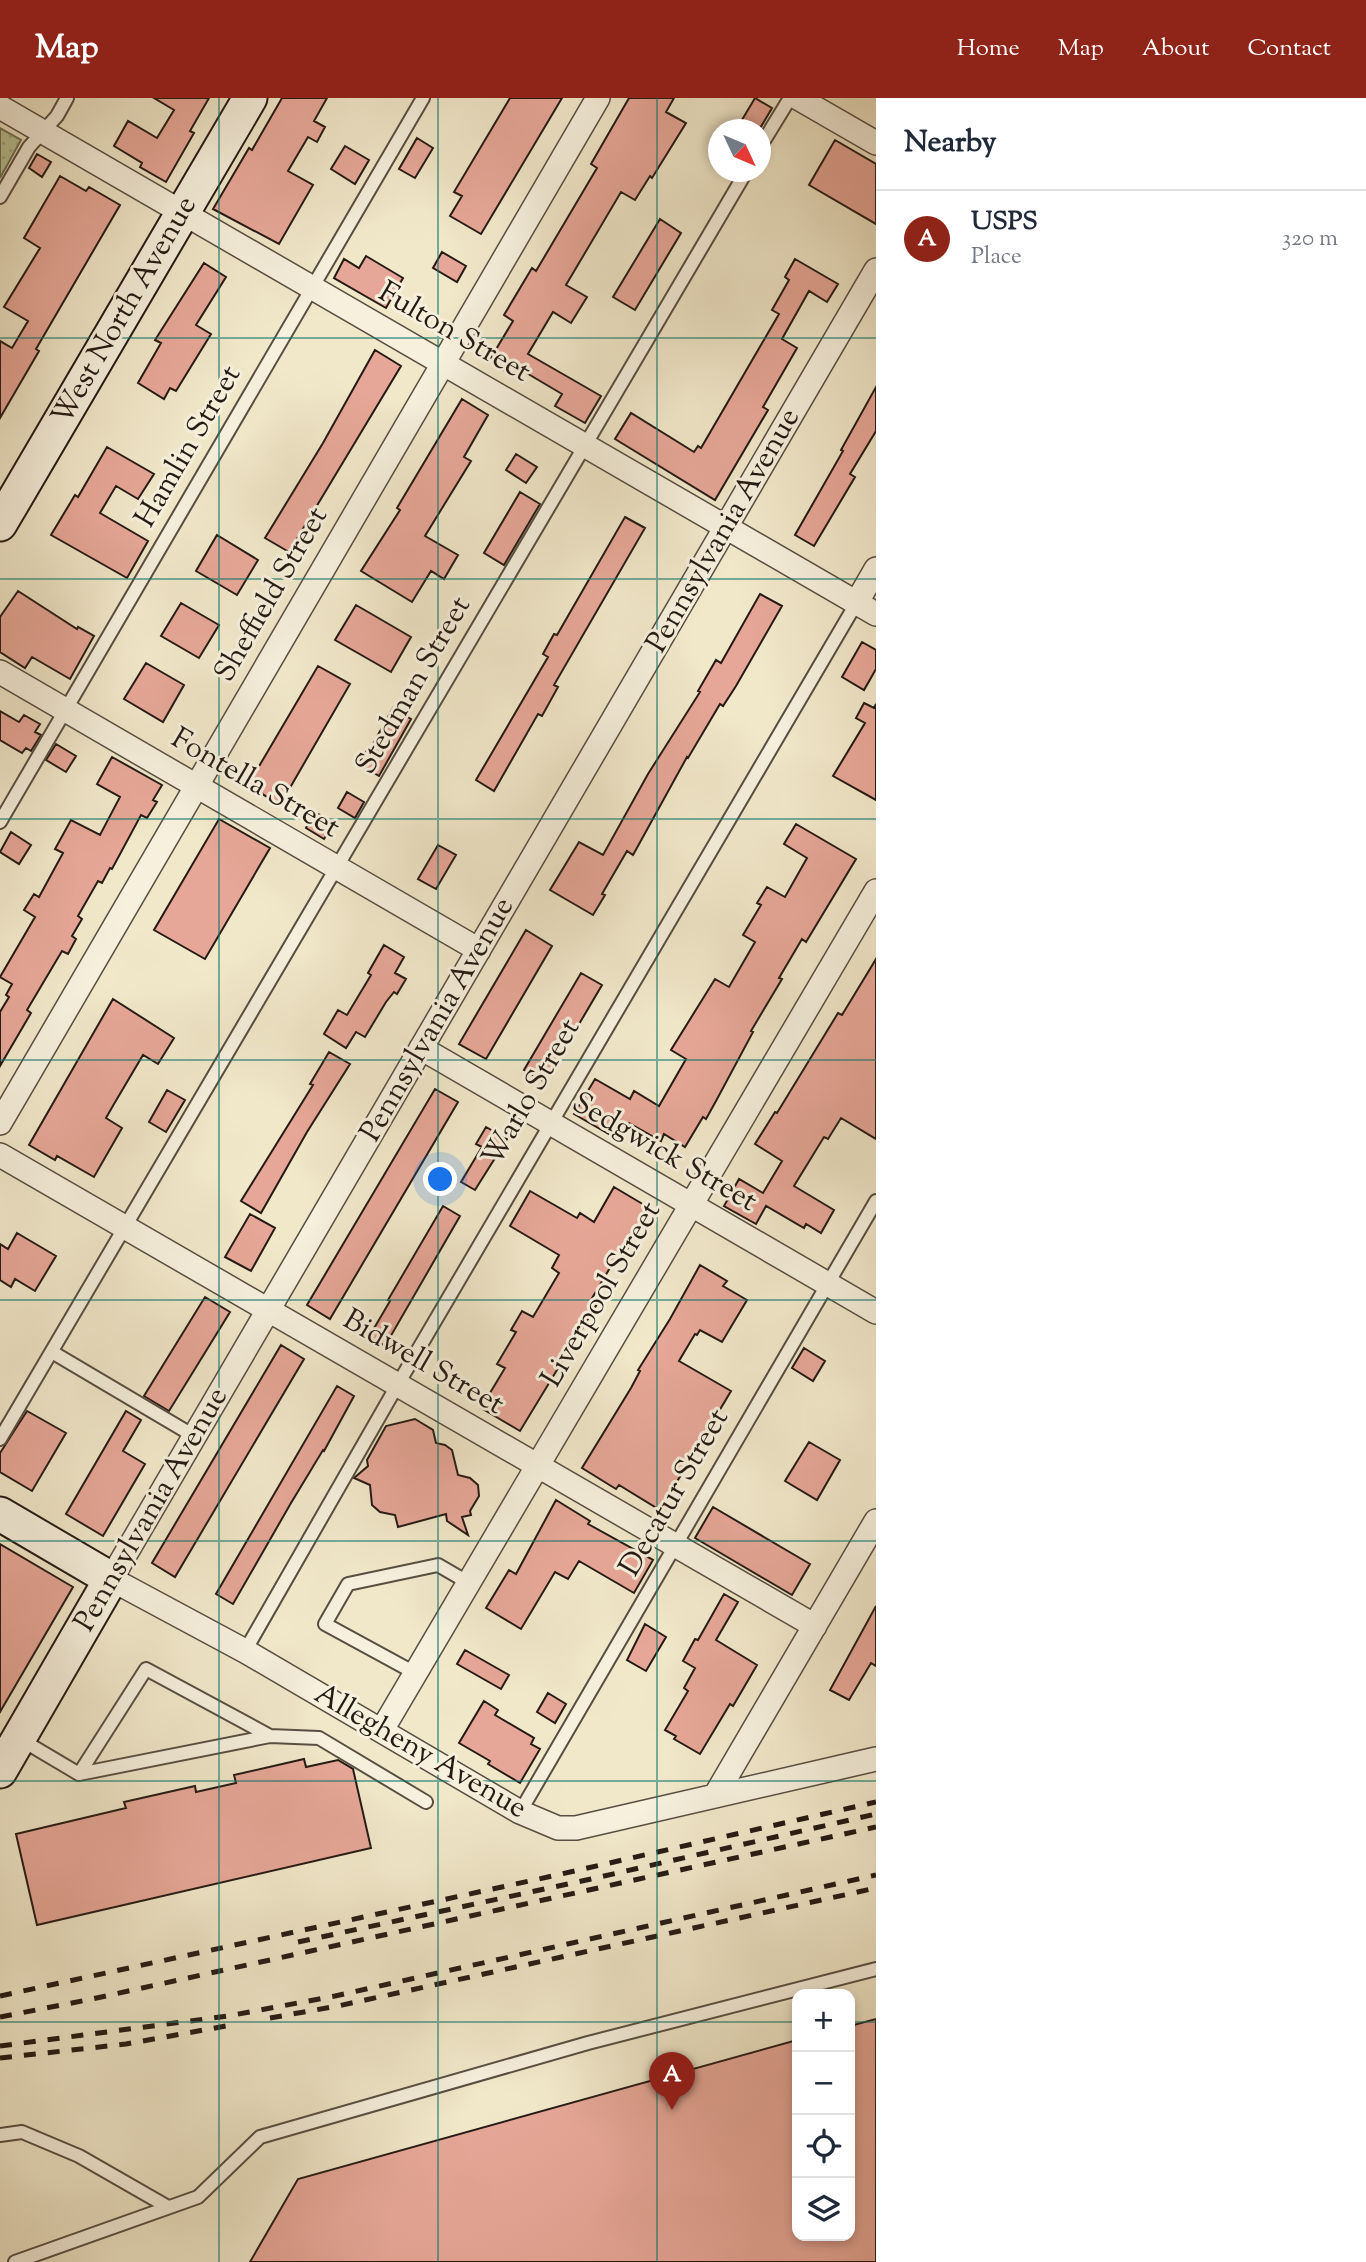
<!DOCTYPE html>
<html lang="en">
<head>
<meta charset="utf-8">
<style>
	:root { --surface:#fff; --page:#f6f6f7; --text:#1f2937; --muted:#747a83; --line:#e0e1e3; --accent:#8f2418 }
	body { margin:0; font-family:"Sorts Mill Goudy",serif; background:var(--page); color:var(--text) }
	.controls { position:absolute; right:21px; bottom:21px; display:grid; overflow:hidden; border-radius:14px; box-shadow:0 4px 10px #0003 }
	.controls button { width:63px; height:63px; display:grid; place-items:center; padding:0; border:0; border-bottom:2px solid var(--line); background:var(--surface); color:var(--text); font:35px sans-serif }
	.compass { position:absolute; left:708px; top:21px; width:63px; height:63px; border-radius:50%; background:var(--surface); box-shadow:0 4px 10px #0003; rotate:134deg }
	.you { position:absolute; left:441px; top:1082px; width:24px; height:24px; margin:-18px; border:5px solid #fff; border-radius:50%; background:#1a73e8; box-shadow:0 0 0 10px #1a73e833 }
	.badge { display:grid; place-items:center; width:46px; height:46px; border-radius:50%; background:var(--accent); color:#fff; font-size:23px; font-weight:700 }
	.pin { position:absolute; translate:-50% -58px; filter:drop-shadow(0 2px 4px #0008) }
	.pin::after { content:''; position:absolute; top:37px; width:24px; height:21px; background:inherit; clip-path:polygon(0 0,100% 0,50% 100%) }
	.list { margin:0; padding:0; list-style:none }
	h2 { display:flex; justify-content:space-between; align-items:center; height:91px; margin:0; padding:0 28px; font-size:30px }
	h2 small { font-size:23px; font-weight:400; color:var(--muted) }
	.list li { display:grid; grid-template-columns:46px 1fr auto; gap:21px; align-items:center; box-sizing:border-box; height:98px; padding:0 28px; border-top:2px solid var(--line) }
	.list b { display:block; font-size:26px; white-space:nowrap }
	.list p { margin:0; font-size:23px; white-space:nowrap; color:var(--muted) }
	.list em { font-size:23px; font-style:normal; color:var(--muted) }
	.icon { flex:none; width:38px; height:38px; fill:none; stroke:currentColor; stroke-width:2; stroke-linecap:round; stroke-linejoin:round }
	.map { position:relative; flex:none; width:876px; height:2164px; overflow:hidden }
	header { display:flex; align-items:center; gap:42px; box-sizing:border-box; height:98px; padding:0 35px; background:var(--accent); color:#fff }
	header strong { font-size:33px }
	nav { display:flex; gap:38px; margin-inline-start:auto; font-size:24px }
	main { display:flex }
	aside { flex:1; background:var(--surface) }
	.map>svg:first-child { display:block }
	.grass { fill:url(#grass-dots); stroke:#6f7056; stroke-width:2 }
	.building { fill:#e7a798; stroke:#251a14; stroke-width:2 }
	.lines { fill:none; stroke-linecap:round; stroke-linejoin:round }
	.lane-casing { stroke:#584e42; stroke-width:16 }
	.street-casing { stroke:#584e42; stroke-width:26 }
	.secondary-casing { stroke:#251a14; stroke-width:37 }
	.lane { stroke:#f6f0dd; stroke-width:12 }
	.street { stroke:#f6f0dd; stroke-width:23 }
	.secondary { stroke:#f6f0dd; stroke-width:33 }
	.rail { stroke:#251a14; stroke-width:5; stroke-dasharray:12 12; stroke-linecap:butt }
	.grid { fill:none; stroke:#0f766e; stroke-width:2; stroke-opacity:0.55 }
	.labels { text-anchor:middle; dominant-baseline:central; stroke-width:6; stroke-linejoin:round; paint-order:stroke }
	.street-label { font-size:30px; fill:#251a14; stroke:#f6f0dd }
</style>
</head>
<body>
<header>
<strong>Map</strong>
<nav><a>Home</a><a>Map</a><a>About</a><a>Contact</a></nav>
</header>
<main>
<div class="map">
<svg width="876" height="2164" viewBox="0 0 876 2164">
	<defs>
		<pattern id="grass-dots" width="8" height="8" patternUnits="userSpaceOnUse" patternTransform="scale(1.75)"><rect width="8" height="8" fill="#b9c697"/><path d="M2 2h.1M6 6h.1" fill="none" stroke="#9faa81" stroke-width="1.8" stroke-linecap="round"/></pattern>
	</defs>
	<rect width="100%" height="100%" fill="#f1e8ca"/>
	<filter id="stains"><feTurbulence type="fractalNoise" baseFrequency=".00286" numOctaves="4"/><feColorMatrix values="0 0 0 0 .2 0 0 0 0 .09 0 0 0 0 .02 0 0 0 .5 -.17"/></filter>
	<radialGradient id="worn" r=".72"><stop offset=".6" stop-color="#630" stop-opacity="0"/><stop offset="1" stop-color="#630" stop-opacity=".3"/></radialGradient>
	<path class="grass" d="M0 30 21 42 0 80Z"/>
	<path class="building" d="M154 0H209L190 33 194 35 166 84 140 69 142 65 114 48 128 23 157 40 174 12Z
		M282 0H327L314 23 325 29 317 44 308 39 288 73 313 87 279 146 213 111 249 50 252 52Z
		M510 0H562L481 136 450 118 462 98 454 94Z
		M629 0H674L666 14 686 25 652 80 650 78 635 102 621 94 566 187 587 199 571 225 553 214 528 256 601 298 585 325 555 308 562 296 513 267 508 275 489 263 513 223 504 217 532 170 536 173 597 70 591 66Z
		M755 0 772 10 759 32H736Z
		M417 40 433 50 415 80 399 71Z
		M835 42 876 66V126L809 87Z
		M345 48 369 62 355 86 331 71Z
		M37 56 51 64 42 79 29 70Z
		M60 78 86 93 89 89 120 107 36 251 39 253 0 320V243L12 250 28 223 4 209 40 150 24 140Z
		M660 121 681 135 635 212 613 199Z
		M442 154 466 168 457 184 433 170Z
		M366 158 403 180 386 210 334 180 344 161 359 170Z
		M795 161 838 186 827 204 809 193 782 241 797 250 763 309 768 312 715 402 615 341 631 315 694 354 698 348 701 350 779 216 772 212 789 182 785 179Z
		M204 165 226 179 196 227 211 236 176 293 170 290 164 301 138 285 161 245 155 242Z
		M375 252 401 268 289 454 265 440 323 345Z
		M876 289V333L850 376 855 379 814 448 795 437 843 353 841 352Z
		M462 301 488 317 464 359 471 363 425 438 458 457 444 481 431 473 412 504 361 473 400 412 397 410Z
		M107 349 154 376 138 401 116 388 100 415 148 443 127 480 51 437 75 397 78 399Z
		M516 356 537 369 526 385 506 372Z
		M520 394 540 406 504 467 484 455Z
		M625 419 645 430 554 587 558 589 542 618 538 616 494 693 476 682 548 559 543 556 554 536 557 537Z
		M217 437 258 462 237 497 196 473Z
		M18 493 77 531 78 529 94 538 70 581 32 559 25 570 0 554V519Z
		M760 496 782 508 736 588 723 608 720 606 688 660 687 659 633 757 627 753 602 796 605 797 593 817 550 792 579 744 603 757 648 676 700 594 698 593 716 562 721 565Z
		M181 505 219 527 199 560 161 538Z
		M356 507 411 539 391 574 335 542Z
		M862 544 876 552V571L864 592 842 579Z
		M146 565 184 587 163 624 124 601Z
		M318 568 350 586 280 707 248 687Z
		M864 605 874 610 876 606V702L833 678 865 625 856 620Z
		M393 610 411 621 379 678 358 666 367 652 369 653Z
		M0 613 19 624 24 617 40 626 35 634 41 637 31 653 26 650 22 655 0 642Z
		M56 646 76 658 66 674 46 662Z
		M112 659 162 687 153 702 157 704 147 720 141 717 112 771 110 770 102 785 98 783 78 818 82 821 72 838 76 841 68 856 62 853 27 912 31 915 0 968V914L9 899 6 897 12 886 0 879 35 819 24 812 34 796 39 799 63 755 55 751 71 722 100 737 120 699 97 686Z
		M347 694 364 704 355 720 338 710Z
		M315 714 334 725 324 741 306 730Z
		M219 721 270 750 205 861 154 832Z
		M796 726 856 761 806 844 802 841 779 880 782 881 751 933 753 934 716 1003 706 1021 703 1019 685 1049 664 1036 661 1043 629 1025 619 1042 574 1016 595 981 630 1001 634 993 659 1008 686 961 671 952 715 881 729 889 755 844 743 837 761 807 757 805 767 789 785 799 807 760 784 746Z
		M11 734 31 747 19 766 0 754Z
		M438 747 456 757 436 791 418 781Z
		M526 832 552 848 486 961 459 946Z
		M384 847 404 859 395 875 406 881 397 896 394 894 386 904 365 939 356 934 346 950 324 936 338 912 347 917 371 877 368 875Z
		M876 861V1041L841 1020 828 1041 824 1039 794 1088 834 1112 821 1135 806 1126 804 1130 766 1108 756 1126 724 1108 739 1081 763 1095 782 1063 755 1046 775 1014 777 1015 838 915 842 917Z
		M581 875 602 887 545 984 524 972Z
		M113 901 174 940 158 966 143 957 114 1006 106 1020 122 1030 94 1079 57 1058 55 1062 29 1047Z
		M329 954 350 966 307 1034 261 1115 241 1103 313 987 310 986Z
		M435 991 458 1004 330 1221 307 1207Z
		M167 992 185 1002 166 1034 149 1024Z
		M486 1029 507 1041 475 1092 461 1084 482 1049 476 1046Z
		M614 1089 651 1111 619 1165 614 1163 591 1202 597 1206 520 1333 481 1310 505 1270 497 1266 516 1234 511 1232 522 1213 533 1219 559 1175 552 1170 559 1157 510 1128 530 1093 577 1120 580 1115 594 1124Z
		M443 1108 460 1118 385 1248 369 1239 390 1203 388 1202Z
		M250 1116 275 1130 251 1173 225 1159Z
		M17 1135 56 1158 35 1193 15 1181 11 1189 0 1182V1146L8 1151Z
		M700 1167 727 1183 723 1188 747 1202 722 1244 700 1232 697 1237 695 1236 679 1263 731 1293 660 1412 619 1387 616 1391 582 1370 631 1290 640 1273 638 1272 670 1221Z
		M205 1199 230 1214 169 1313 144 1298Z
		M281 1247 304 1261 175 1479 152 1465Z
		M804 1250 825 1263 813 1283 792 1270Z
		M337 1288 354 1298 324 1353 323 1352 291 1405 233 1506 216 1496Z
		M27 1313 66 1335 32 1393 0 1374V1355Z
		M126 1313 141 1322 123 1353 145 1366 103 1438 66 1416Z
		M415 1321 433 1332 436 1345 445 1347 452 1352 458 1377 470 1380 478 1387 479 1398 470 1413 471 1417 462 1419 468 1437 447 1423 446 1416 398 1429 395 1417 380 1414 372 1407 370 1387 354 1380 368 1368 367 1362 386 1328Z
		M809 1344 840 1362 817 1402 785 1383Z
		M556 1402 590 1423 588 1426 653 1462 634 1495 579 1463 568 1481 555 1474 521 1531 486 1510 509 1472 516 1476Z
		M713 1409 810 1466 792 1497 695 1440Z
		M0 1446 73 1489 0 1614Z
		M724 1496 738 1504 716 1542 757 1567 733 1608 730 1606 700 1656 674 1641 676 1638 665 1632 688 1593 684 1590 695 1570 683 1563 695 1541 698 1542Z
		M876 1508V1568L871 1565 849 1602 830 1592Z
		M645 1526 666 1539 646 1573 627 1562Z
		M465 1552 509 1577 501 1591 457 1566Z
		M548 1595 566 1606 555 1625 537 1614Z
		M484 1603 498 1612 495 1617 534 1640 531 1646 540 1651 520 1685 488 1666 490 1663 459 1645Z
		M304 1661 306 1669 338 1662 353 1671 371 1750 37 1827 16 1736 126 1710 124 1704 195 1688 196 1694 236 1685 234 1677Z
		M876 1921V2164H250L298 2081 797 1942V2138H850V1928Z"/>
	<g class="lines">
		<defs>
			<path id="lane" d="M760 49 790 0
				M0 99 29 49 57 18 67 0
				M0 724 423 0
				M52 1254 194 1338
				M0 1341 746 74
				M245 1553 398 1286 857 504
				M415 1575 325 1526 348 1486 438 1467 469 1485
				M20 1641 79 1676 270 1638 319 1640 426 1704
				M79 1676 146 1571 270 1638
				M520 1714 876 1103
				M0 2037 22 2034 79 2058 168 2109
				M15 2164 198 2099 260 2039 588 1945 876 1871"/>
			<path id="street" d="M798 0 876 45
				M0 9 876 516
				M876 172 111 1481 245 1553 520 1714 558 1730H576L876 1661
				M857 504 876 471
				M0 574 479 852
				M421 950 876 1214
				M0 1025 598 0
				M0 1057 815 1528
				M382 1632 876 793
				M715 1698 876 1423"/>
			<path id="secondary" d="M0 426 250 0
				M0 1416 111 1481 0 1673"/>
		</defs>
		<use href="#lane" class="lane-casing"/>
		<use href="#street" class="street-casing"/>
		<use href="#secondary" class="secondary-casing"/>
		<use href="#lane" class="lane"/>
		<use href="#street" class="street"/>
		<use href="#secondary" class="secondary"/>
		<path class="rail" d="M298 1844 591 1781 876 1716
			M0 1898 557 1777 876 1704
			M0 1919 92 1901 876 1729
			M270 1920 338 1908 876 1790
			M0 1948 228 1918 335 1898 876 1777
			M0 1960 126 1946 226 1928"/>
	</g>
	<path class="grid" d="M219 0V2164M438 0V2164M657 0V2164M0 240H876M0 481H876M0 721H876M0 962H876M0 1202H876M0 1443H876M0 1683H876M0 1924H797M850 1924H876"/>
	<g class="labels">
		<g class="street-label">
			<text transform="translate(125 213) rotate(-60)">West North Avenue</text>
			<text transform="translate(454 235) rotate(30)">Fulton Street</text>
			<text transform="translate(189 349) rotate(-60)">Hamlin Street</text>
			<text transform="translate(724 433) rotate(-60)">Pennsylvania Avenue</text>
			<text transform="translate(272 497) rotate(-60)">Sheffield Street</text>
			<text transform="translate(414 588) rotate(-60)">Stedman Street</text>
			<text transform="translate(255 686) rotate(30)">Fontella Street</text>
			<text transform="translate(438 922) rotate(-60)">Pennsylvania Avenue</text>
			<text transform="translate(532 995) rotate(-60)">Warlo Street</text>
			<text transform="translate(664 1055) rotate(30)">Sedgwick Street</text>
			<text transform="translate(602 1197) rotate(-60)">Liverpool Street</text>
			<text transform="translate(423 1265) rotate(30)">Bidwell Street</text>
			<text transform="translate(675 1395) rotate(-60)">Decatur Street</text>
			<text transform="translate(152 1412) rotate(-60)">Pennsylvania Avenue</text>
			<text transform="translate(420 1654) rotate(30)">Allegheny Avenue</text>
		</g>
	</g>
	<rect width="100%" height="100%" filter="url(#stains)"/>
	<rect width="100%" height="100%" fill="url(#worn)"/>
</svg>
<div class="controls">
<button>+</button>
<button>−</button>
<button><svg class="icon" aria-label="locate" viewBox="0 0 24 24"><circle cx="12" cy="12" r="6"/><path d="M12 2v4M12 18v4M2 12h4M18 12h4"/></svg></button>
<button><svg class="icon" aria-label="layers" viewBox="0 0 24 24"><path d="M12 4l9 5-9 5-9-5zM3 14l9 5 9-5"/></svg></button>
</div>
<svg class="compass" viewBox="-18 -18 36 36"><path d="M0-13l5 13h-10z" fill="#e53935"/><path d="M0 13l5-13h-10z" fill="#747a83"/></svg>
<div class="you"></div>
<div class="pin badge" style="left:672px;top:2012px">A</div>
</div>
<aside>
<h2>Nearby<small></small></h2>
<ul class="list">
<li><span class="badge">A</span><div><b>USPS</b><p>Place</p></div><em>320 m</em></li>
</ul>
</aside>
</main>
</body>
</html>
